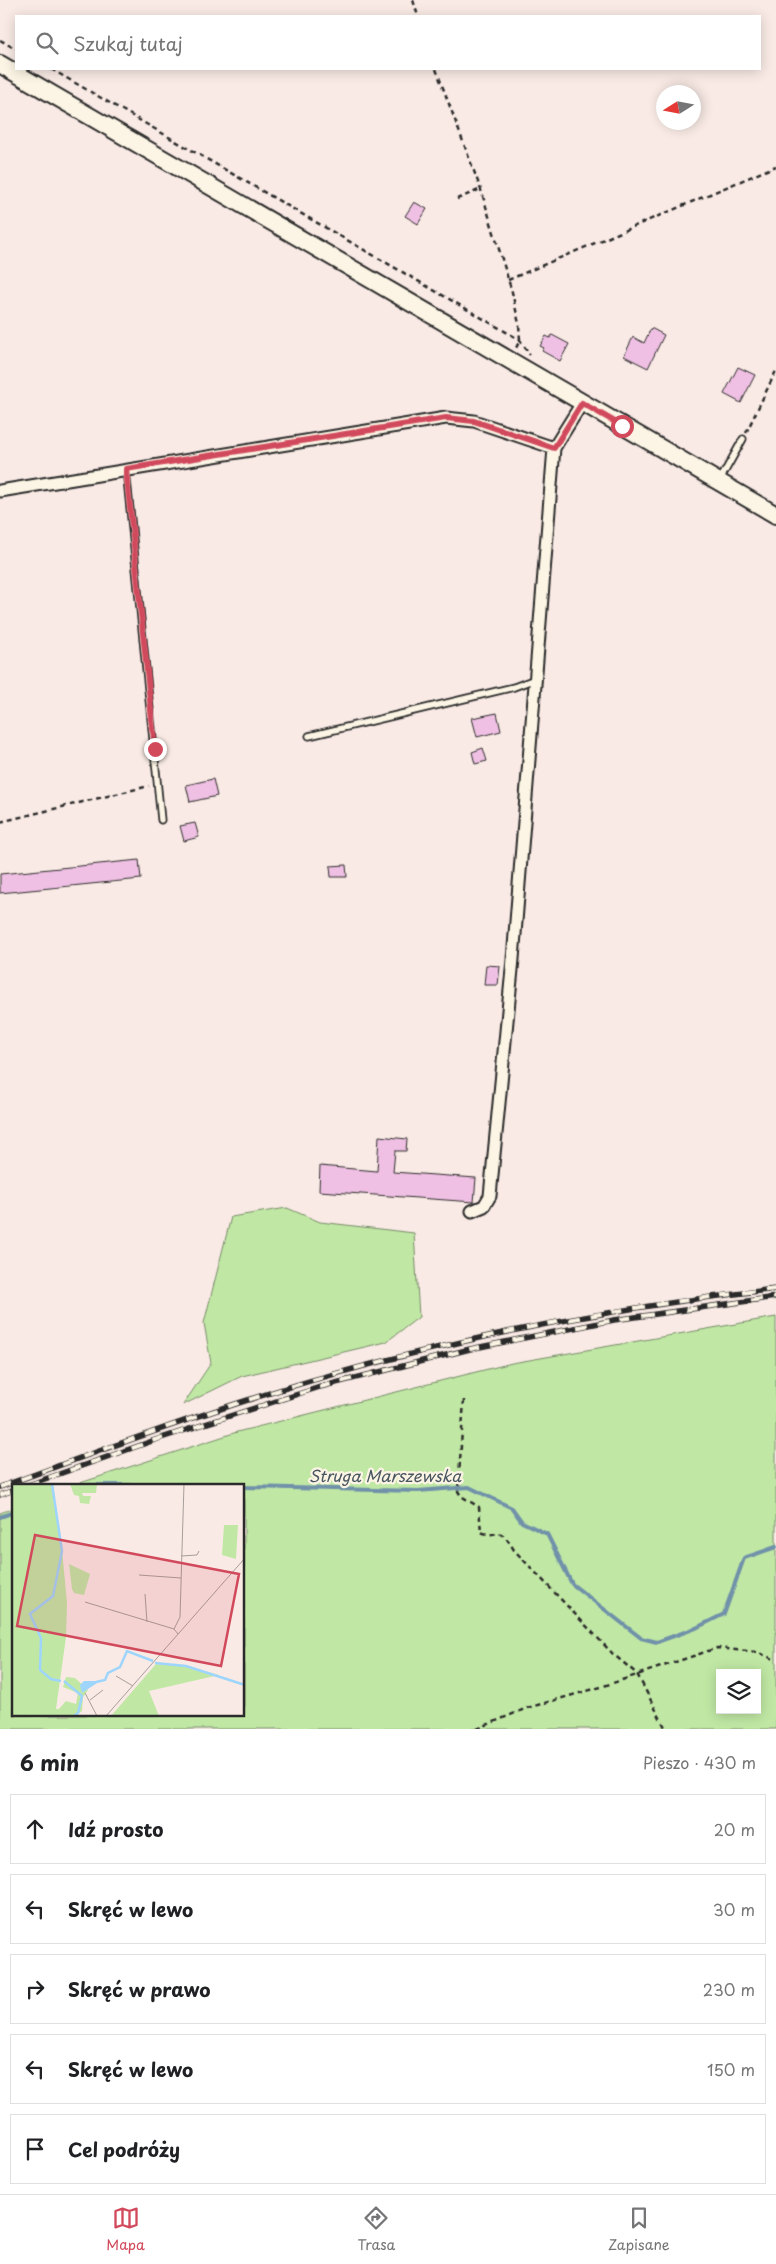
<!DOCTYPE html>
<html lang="pl">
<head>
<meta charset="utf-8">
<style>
	:root { --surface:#fff; --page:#f6f6f6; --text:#202124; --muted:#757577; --line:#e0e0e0; --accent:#d1495b }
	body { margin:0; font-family:"Playpen Sans",sans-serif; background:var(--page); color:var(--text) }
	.controls { position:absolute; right:15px; bottom:15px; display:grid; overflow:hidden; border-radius:0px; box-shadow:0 2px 12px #0003 }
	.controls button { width:45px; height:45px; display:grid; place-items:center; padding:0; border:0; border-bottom:1px solid var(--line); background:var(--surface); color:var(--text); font:25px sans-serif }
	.compass { position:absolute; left:656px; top:85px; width:45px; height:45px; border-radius:50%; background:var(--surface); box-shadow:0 2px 12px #0003; rotate:259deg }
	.stop { position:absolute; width:15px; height:15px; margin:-11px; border:4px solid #d1495b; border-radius:50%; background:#fff }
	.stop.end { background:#d1495b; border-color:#fff; box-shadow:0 1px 5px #0008 }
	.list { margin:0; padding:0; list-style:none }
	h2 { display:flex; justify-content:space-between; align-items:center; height:65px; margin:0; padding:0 20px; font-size:21px }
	h2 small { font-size:16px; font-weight:400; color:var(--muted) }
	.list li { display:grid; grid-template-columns:32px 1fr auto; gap:15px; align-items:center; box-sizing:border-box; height:70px; margin:0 10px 10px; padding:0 10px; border:1px solid var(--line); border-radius:0px }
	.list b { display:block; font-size:19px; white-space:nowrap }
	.list em { font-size:16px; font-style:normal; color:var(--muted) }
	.icon { flex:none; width:28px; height:28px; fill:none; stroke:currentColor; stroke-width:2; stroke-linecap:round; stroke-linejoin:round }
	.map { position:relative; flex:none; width:776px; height:1729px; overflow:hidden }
	.search { position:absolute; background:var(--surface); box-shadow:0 2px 12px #0003; left:15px; right:15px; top:15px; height:55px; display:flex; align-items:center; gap:12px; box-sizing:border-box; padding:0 18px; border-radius:0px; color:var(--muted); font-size:19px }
	.sheet { height:465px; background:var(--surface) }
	nav { display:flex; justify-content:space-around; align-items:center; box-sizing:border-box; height:70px; border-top:1px solid var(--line); background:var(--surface); font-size:14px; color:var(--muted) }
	nav a { display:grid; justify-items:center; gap:2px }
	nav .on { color:var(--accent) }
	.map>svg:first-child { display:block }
	.green { fill:#c0e8a4; stroke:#768a68; fill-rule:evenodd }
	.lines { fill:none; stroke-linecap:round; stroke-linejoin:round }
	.stream { stroke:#7091a9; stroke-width:4 }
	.building { fill:#efc0e3; stroke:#2b2b2b }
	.lane-casing { stroke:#2b2b2b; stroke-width:9 }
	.street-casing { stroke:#2b2b2b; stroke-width:15 }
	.secondary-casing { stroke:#2b2b2b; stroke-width:20 }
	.path { stroke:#2b2b2b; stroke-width:2.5; stroke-dasharray:5 4; stroke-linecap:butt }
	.lane { stroke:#fcf5e5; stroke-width:5.5 }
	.street { stroke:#fcf5e5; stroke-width:11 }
	.secondary { stroke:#fcf5e5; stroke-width:16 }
	.rail-casing { stroke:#2b2b2b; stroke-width:5.5 }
	.rail { stroke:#fcf5e5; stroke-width:4; stroke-dasharray:11; stroke-linecap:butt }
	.route { stroke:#d1495b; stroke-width:6 }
	.labels { text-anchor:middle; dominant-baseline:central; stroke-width:4.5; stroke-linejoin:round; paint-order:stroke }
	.water-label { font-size:16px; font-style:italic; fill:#485660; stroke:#fcf5e5 }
	.inset-river { fill:none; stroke:#9ed5fd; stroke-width:2.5 }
	.inset-road { fill:none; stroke:#a79e9b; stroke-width:1 }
	.view { fill:#d1495b; fill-opacity:0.15; stroke:#d1495b; stroke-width:2.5 }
	.inset-edge { fill:none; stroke:#2b2b2b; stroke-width:2.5 }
</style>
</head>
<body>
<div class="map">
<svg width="776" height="1729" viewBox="0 0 776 1729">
	<rect width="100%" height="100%" fill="#f9eae5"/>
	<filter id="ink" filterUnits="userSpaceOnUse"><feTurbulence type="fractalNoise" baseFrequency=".02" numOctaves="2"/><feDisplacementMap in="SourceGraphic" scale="10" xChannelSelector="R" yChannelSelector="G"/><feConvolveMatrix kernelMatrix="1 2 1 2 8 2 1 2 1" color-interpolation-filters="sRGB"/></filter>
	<g filter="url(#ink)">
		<path class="green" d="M287 1208 320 1222 414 1233 419 1317 386 1342 242 1376 183 1405 211 1363 204 1323 231 1217Z
			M776 1317V1729H0V1513L14 1508V1715H244V1485H74L237 1432 512 1363ZM720 1673H757V1710H720Z"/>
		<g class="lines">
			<path class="stream" d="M89 1485H158
				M244 1487 418 1491 469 1487 512 1508 522 1522 547 1534 572 1584 641 1638 657 1642 696 1628 724 1614 744 1558 776 1547
				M0 1517 14 1512"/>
		</g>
		<path class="building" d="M414 202 427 209 418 224 405 216Z
			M651 328 664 335 648 368 624 356 633 337 644 343Z
			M552 335 569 344 560 361 542 351 544 348 540 346 546 336 550 338Z
			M738 367 755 375 741 403 724 394Z
			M497 713 501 731 477 737 472 718Z
			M483 748 487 761 475 764 472 752Z
			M213 779 217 796 190 802 186 785Z
			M195 823 199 837 184 841 180 826Z
			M139 860 141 879 0 893V874Z
			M346 865 347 877H331L330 866Z
			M486 965 500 966 498 985H484Z
			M379 1136 407 1139 406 1151H395L393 1172 476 1178 474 1202 319 1191 320 1166 377 1171Z"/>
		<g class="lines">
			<defs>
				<path id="lane" d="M126 469 161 820
					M720 480 743 439
					M309 736 514 687 535 679"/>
				<path id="street" d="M0 491 446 418 474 421 554 448
					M472 1211 484 1206 490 1196 513 959 554 448 582 403"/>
				<path id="secondary" d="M0 64 776 515"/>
			</defs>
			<use href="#lane" class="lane-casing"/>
			<use href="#street" class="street-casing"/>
			<use href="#secondary" class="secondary-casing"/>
			<path class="path" d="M413 0 418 16
				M0 40 16 49
				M51 69 520 340 530 355
				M436 69 481 190 512 292 519 324 520 340 516 348
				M457 199 481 189
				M508 280 776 166
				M746 433 776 371
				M0 822 149 786
				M464 1400 458 1491 461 1496 479 1507 481 1532C499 1540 497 1521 514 1550L613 1654 637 1674 666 1729
				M477 1729 527 1708 601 1687 717 1648 756 1652 776 1660"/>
			<use href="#lane" class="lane"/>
			<use href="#street" class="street"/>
			<use href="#secondary" class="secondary"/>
			<defs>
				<path id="rail" d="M28 1485 155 1440 320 1387 470 1349 614 1320 776 1297
					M0 1487C104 1449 207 1411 313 1380 464 1337 620 1306 776 1289
					M0 1495 14 1490"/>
			</defs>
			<use href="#rail" class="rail-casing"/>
			<use href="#rail" class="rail"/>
		</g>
	</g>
	<g class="lines" filter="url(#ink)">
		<path class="route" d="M155 749 126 469 446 418 474 421 554 448 582 403 622 426"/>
	</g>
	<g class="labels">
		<g class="water-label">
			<text x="385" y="1475">Struga Marszewska</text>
		</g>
	</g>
	<g transform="translate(12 1484)">
		<rect width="232" height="232" fill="#f9eae5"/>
		<path d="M0 0H39L50 66 55 119 54 153 44 225H47L54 217 64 220 66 209 51 203 54 193 63 194 76 206 71 213 70 227 63 232H0ZM58 0H85L84 9H70L71 12H79L77 20 68 19 67 12 62 11ZM212 41H226L224 75 210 71ZM57 80 78 90 72 111 62 109 60 105ZM144 180 174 182 207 191 137 207 147 232H99Z" fill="#c0e8a4"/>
		<path d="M72 197H84L85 199 70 209 68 201Z" fill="#9ed5fd"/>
		<path class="inset-river" d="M40 0 50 67 41 112 18 130 29 154 28 186 39 195 49 197M143 179 174 182 233 201M52 197 70 212 66 229 62 232M84 198 93 196 96 189 108 183 115 167 141 177"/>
		<path class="inset-road" d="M169 72 185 71 187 67M127 91 169 94M133 110 135 138M73 118 162 145 166 150M162 145 168 133 172 0M104 192 121 202M73 209 85 232M78 216 91 206M94 232 233 74"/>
		<path class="view" d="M23 51 227 90 209 182 5 142Z"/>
		<rect width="232" height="232" class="inset-edge"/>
	</g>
</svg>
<div class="controls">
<button><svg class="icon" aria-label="layers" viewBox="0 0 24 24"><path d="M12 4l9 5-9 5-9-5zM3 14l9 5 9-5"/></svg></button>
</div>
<svg class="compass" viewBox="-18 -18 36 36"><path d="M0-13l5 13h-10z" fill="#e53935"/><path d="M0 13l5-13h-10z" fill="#757577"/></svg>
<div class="stop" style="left:622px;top:426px"></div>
<div class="stop end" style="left:155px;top:749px"></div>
<div class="search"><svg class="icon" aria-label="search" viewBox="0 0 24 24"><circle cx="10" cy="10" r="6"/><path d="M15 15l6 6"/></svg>Szukaj tutaj</div>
</div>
<section class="sheet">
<h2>6 min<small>Pieszo · 430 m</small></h2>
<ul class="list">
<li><svg class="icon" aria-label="ahead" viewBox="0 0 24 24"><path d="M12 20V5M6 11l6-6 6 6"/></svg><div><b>Idź prosto</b></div><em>20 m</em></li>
<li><svg class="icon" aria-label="left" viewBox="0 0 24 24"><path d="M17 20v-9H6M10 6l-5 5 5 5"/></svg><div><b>Skręć w lewo</b></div><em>30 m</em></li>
<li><svg class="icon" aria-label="right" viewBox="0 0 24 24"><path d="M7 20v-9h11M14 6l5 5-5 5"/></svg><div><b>Skręć w prawo</b></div><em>230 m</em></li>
<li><svg class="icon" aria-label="left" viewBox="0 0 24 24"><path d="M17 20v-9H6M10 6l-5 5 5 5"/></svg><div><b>Skręć w lewo</b></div><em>150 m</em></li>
<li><svg class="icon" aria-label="arrive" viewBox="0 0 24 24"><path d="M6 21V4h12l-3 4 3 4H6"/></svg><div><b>Cel podróży</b></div></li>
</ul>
</section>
<nav>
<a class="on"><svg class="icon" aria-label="map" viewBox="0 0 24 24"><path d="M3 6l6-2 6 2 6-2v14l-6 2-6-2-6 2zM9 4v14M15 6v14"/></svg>Mapa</a>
<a><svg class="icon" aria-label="directions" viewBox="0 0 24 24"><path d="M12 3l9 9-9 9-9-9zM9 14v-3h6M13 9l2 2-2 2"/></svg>Trasa</a>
<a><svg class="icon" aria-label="saved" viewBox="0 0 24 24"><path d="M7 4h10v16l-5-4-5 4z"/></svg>Zapisane</a>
</nav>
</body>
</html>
